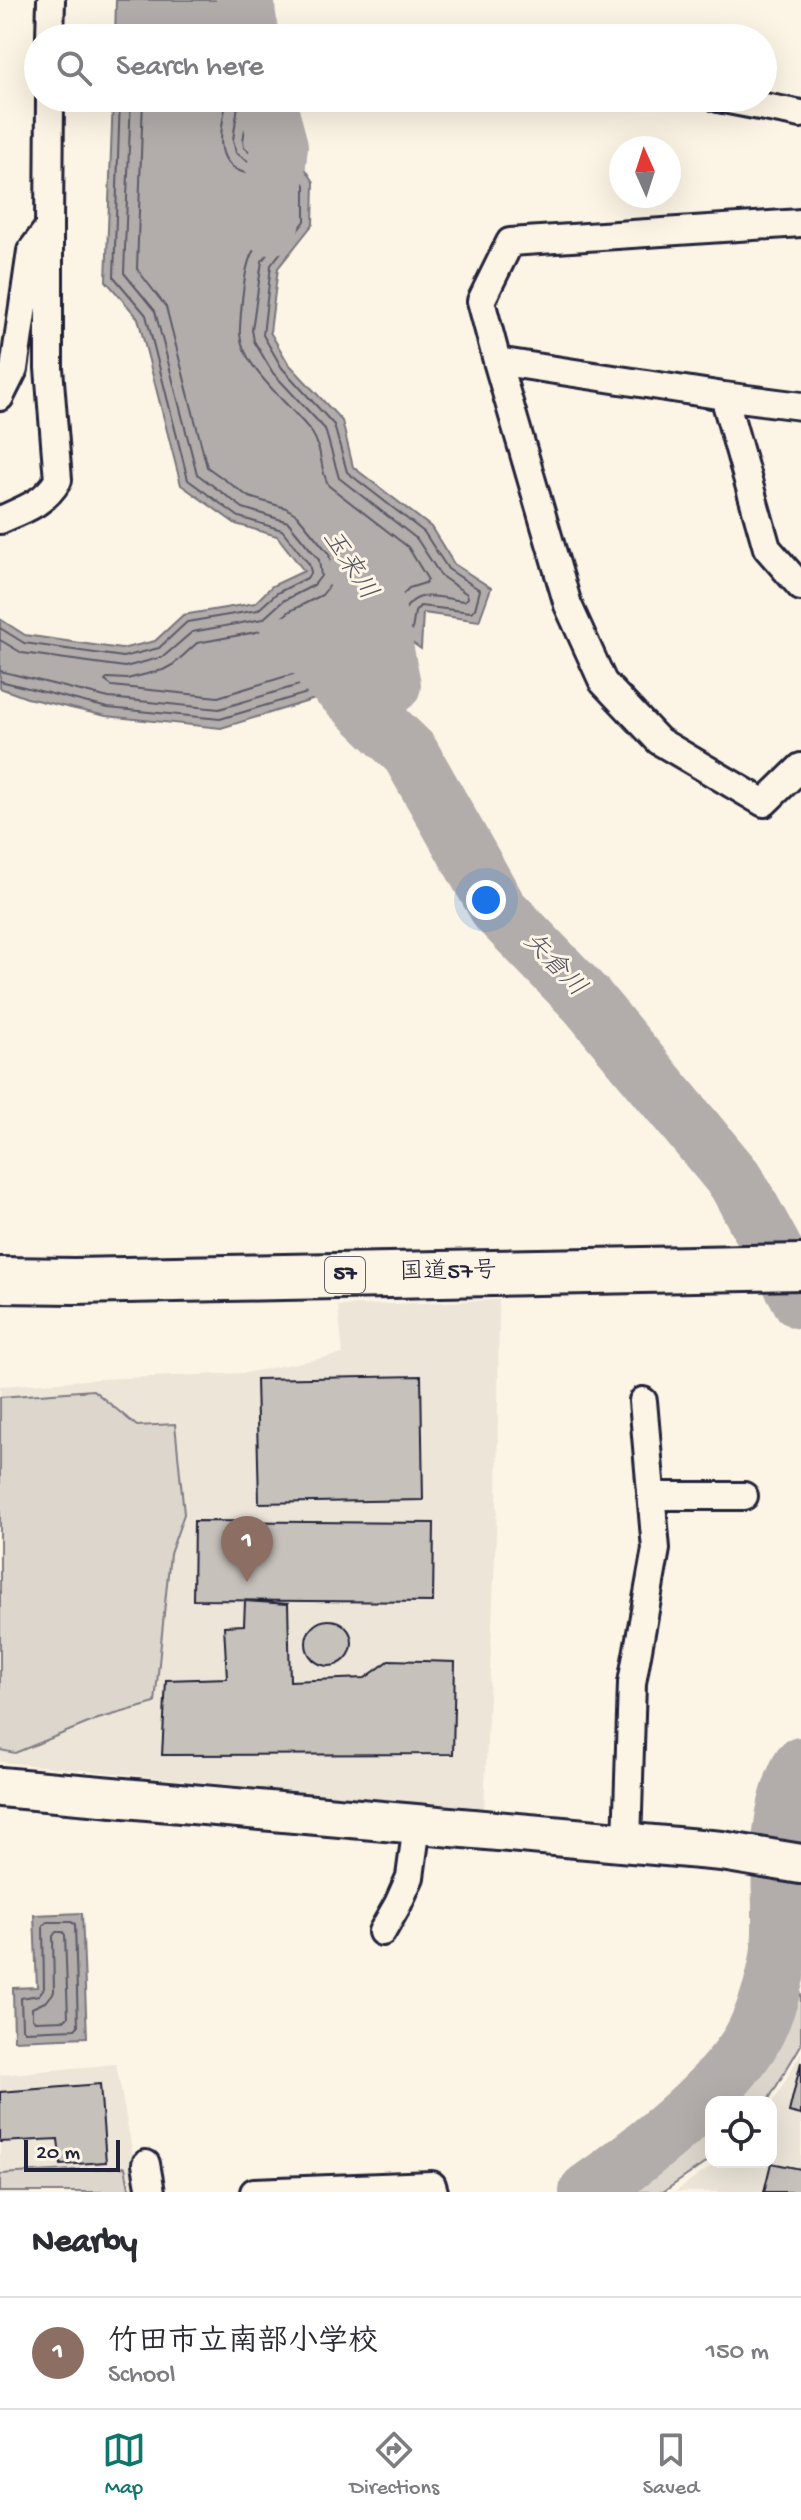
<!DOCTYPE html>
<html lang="en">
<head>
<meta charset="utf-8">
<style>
	:root { --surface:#fff; --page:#f2f2f3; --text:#2b2b33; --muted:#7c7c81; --line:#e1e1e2; --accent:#0f766e }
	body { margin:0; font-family:"Gochi Hand","Klee One",sans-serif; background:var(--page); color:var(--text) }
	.controls { position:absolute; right:24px; bottom:24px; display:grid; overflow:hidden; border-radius:16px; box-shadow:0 8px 32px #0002 }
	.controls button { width:72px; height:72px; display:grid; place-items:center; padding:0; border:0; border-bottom:2px solid var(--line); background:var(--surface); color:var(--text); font:40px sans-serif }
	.compass { position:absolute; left:609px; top:136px; width:72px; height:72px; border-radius:50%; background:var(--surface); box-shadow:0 8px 32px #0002; rotate:357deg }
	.scale { position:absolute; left:24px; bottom:20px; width:96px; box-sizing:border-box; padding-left:8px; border:4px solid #22223b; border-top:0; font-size:22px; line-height:28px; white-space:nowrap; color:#22223b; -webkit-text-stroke:6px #fcf5e5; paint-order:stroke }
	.you { position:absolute; left:486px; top:900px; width:28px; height:28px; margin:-20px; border:6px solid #fff; border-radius:50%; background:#1a73e8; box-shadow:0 0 0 12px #1a73e833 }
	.badge { display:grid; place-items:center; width:52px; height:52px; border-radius:50%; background:var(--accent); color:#fff; font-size:26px; font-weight:700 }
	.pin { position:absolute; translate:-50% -66px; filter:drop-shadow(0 2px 4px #0008) }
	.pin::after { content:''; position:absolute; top:42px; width:28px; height:24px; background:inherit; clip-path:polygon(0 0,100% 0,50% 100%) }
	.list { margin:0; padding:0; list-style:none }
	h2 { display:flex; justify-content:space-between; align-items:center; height:104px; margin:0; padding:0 32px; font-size:34px }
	h2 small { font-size:26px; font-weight:400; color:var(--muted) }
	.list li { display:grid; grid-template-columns:52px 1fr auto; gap:24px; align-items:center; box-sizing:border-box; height:112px; padding:0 32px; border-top:2px solid var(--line) }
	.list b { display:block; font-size:30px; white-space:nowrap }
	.list p { margin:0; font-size:26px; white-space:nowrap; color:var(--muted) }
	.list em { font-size:26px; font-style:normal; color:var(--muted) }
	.icon { flex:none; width:44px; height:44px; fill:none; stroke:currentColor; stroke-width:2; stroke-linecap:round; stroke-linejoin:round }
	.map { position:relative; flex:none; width:801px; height:2192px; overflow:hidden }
	.search { position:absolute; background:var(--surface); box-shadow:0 8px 32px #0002; left:24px; right:24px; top:24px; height:88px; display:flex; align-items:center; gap:20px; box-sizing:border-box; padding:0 28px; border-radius:44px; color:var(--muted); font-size:30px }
	.sheet { height:216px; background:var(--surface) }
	nav { display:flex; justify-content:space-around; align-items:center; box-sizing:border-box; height:112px; border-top:2px solid var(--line); background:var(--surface); font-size:22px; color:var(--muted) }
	nav a { display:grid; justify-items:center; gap:4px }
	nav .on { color:var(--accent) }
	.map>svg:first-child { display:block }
	.built { fill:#ece5d8 }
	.green { fill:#dcd6cc; stroke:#7f7c84; stroke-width:2 }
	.water { fill:#b2adab; stroke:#78757e; stroke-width:2 }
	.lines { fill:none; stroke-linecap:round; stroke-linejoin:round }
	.shore { stroke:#5c5a68; stroke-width:2 }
	.river { stroke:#b2adab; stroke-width:58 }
	.building { fill:#c6c1bb; stroke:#22223b; stroke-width:2 }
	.street-casing { stroke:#22223b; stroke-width:32 }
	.secondary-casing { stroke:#22223b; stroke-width:44 }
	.highway-casing { stroke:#22223b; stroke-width:50 }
	.street { stroke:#fcf5e5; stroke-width:26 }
	.secondary { stroke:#fcf5e5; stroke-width:38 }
	.highway { stroke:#fcf5e5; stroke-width:44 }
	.labels { text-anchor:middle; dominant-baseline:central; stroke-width:6; stroke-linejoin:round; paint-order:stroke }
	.shield { fill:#fcf5e5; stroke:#63616e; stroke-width:2 }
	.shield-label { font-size:22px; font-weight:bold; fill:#22223b }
	.street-label { font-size:24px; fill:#22223b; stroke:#fcf5e5 }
	.water-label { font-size:26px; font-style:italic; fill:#545362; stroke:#fcf5e5 }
</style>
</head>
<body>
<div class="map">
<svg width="801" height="2192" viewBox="0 0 801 2192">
	<rect width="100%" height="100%" fill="#fcf5e5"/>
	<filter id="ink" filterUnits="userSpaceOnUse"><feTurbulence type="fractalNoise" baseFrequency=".0125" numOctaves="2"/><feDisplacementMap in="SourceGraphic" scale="16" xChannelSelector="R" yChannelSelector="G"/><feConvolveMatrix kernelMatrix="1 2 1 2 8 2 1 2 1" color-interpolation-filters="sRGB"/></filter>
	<g filter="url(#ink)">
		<path class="built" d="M499 1300 497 1509 484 1810 0 1762V1386L101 1379 245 1373 343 1354 338 1306Z
			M801 2052V2192H675L718 2162H771V2106Z
			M116 2064 140 2192H0V2075Z"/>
		<path class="green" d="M93 1390 137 1426 175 1424 184 1514 170 1554 155 1703 98 1719 15 1753 0 1750V1397Z
			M785 1989 801 1994V2045L767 2102H713L760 2055 778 2022Z
			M711 2104V2159L663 2192H614L660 2160Z
			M125 2167 130 2192H0V2174Z"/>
		<path class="water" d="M116 0H241L237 25 242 38H115Z
			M113 98H258L251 143 291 147 314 182 313 224 278 268 270 332 288 363 342 421 353 467 431 527 454 564 491 588 479 621 423 613 421 649 397 632 378 656 328 695 221 728 106 716 27 698 0 688V619L25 635 121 649 155 641 183 615 255 603 272 586 304 571 277 536 236 524 181 485 138 318 106 281Z
			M82 1913 87 2037 14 2040 13 1988 37 1987 34 1915Z"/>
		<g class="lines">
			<path class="shore" d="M143 98 137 269 166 307 207 467 249 497 286 508 297 515 329 554 333 573 330 585 322 595 290 611 267 630 197 643 174 664 163 670 127 679 108 678 105 681 112 686 218 697 313 668 356 634 378 609 394 603 409 588 425 583 428 580 408 547 329 486C319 470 323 448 312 433 293 406 237 365 240 328 241 309 244 272 251 255 266 225 302 214 273 176 263 175 252 175 242 172 210 160 223 122 227 98
				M0 628 24 643 123 657 159 648 187 622 258 610 277 593 307 578 311 572 309 564 282 530 239 517 188 480 146 315 114 277 120 98
				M0 640 22 653 125 667 163 657 192 632 263 619 283 601 314 585 321 576 319 560 288 522 243 508 197 474 155 311 124 273 131 98
				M0 671 109 698 219 709 319 679 365 643 385 619 403 614C414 587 440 598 464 601L468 598 467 594 441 576 417 539 339 478 325 429 273 373 254 341 252 330 262 261 295 218V187L280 165 248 161 236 153 233 140 239 98
				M0 681 108 708 220 719 324 688 372 650 392 626 399 625 412 630 415 612 420 606 471 612 475 609 480 590 448 569 424 532 347 472 334 425 282 368 263 335 271 265 305 221V185L287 156 250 152 244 147 243 141 250 98
				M47 1922H71L75 1924 78 2026 75 2029 25 2031 22 2028 21 1998 39 1995 44 1988 43 1926Z
				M56 1932H63L65 1935 68 2017 65 2020 35 2021 32 2018V2008L47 2001 54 1992 53 1936Z"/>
			<path class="river" d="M245 0 250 38
				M266 98 279 146 270 226
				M285 646 295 643 392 685 375 602 356 574
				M323 669 410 753 499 910 587 1001 736 1181 801 1300
				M588 2192C640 2155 714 2098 749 2044 766 2016 781 1966 781 1933 782 1873 773 1822 801 1766"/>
		</g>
		<path class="building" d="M421 1376 423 1500 259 1503 256 1379Z
			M194 1521 434 1523 433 1602 193 1600Z
			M245 1601 288 1604 290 1681 365 1678 390 1660 455 1662 453 1754 162 1755 166 1680 227 1678 224 1626 244 1625Z
			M306 1643a23 23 0 1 1 46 0a23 23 0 1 1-46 0Z
			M801 2062V2115L789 2112Z
			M100 2084 106 2162 61 2165 58 2139 0 2142V2092Z
			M771 2163 801 2169V2192H764Z"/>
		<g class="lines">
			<defs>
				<path id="street" d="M50 38 51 0
					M718 98 801 114
					M497 361 481 301 510 242 801 223
					M724 396 801 406
					M0 397 14 369 31 251 49 227 50 98
					M0 520C23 510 45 503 58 480L49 368V227
					M801 587 767 548 724 396 497 361 568 605 603 682 659 741 764 803 801 767
					M651 1496H744
					M627 1843 632 1683 656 1549 643 1401
					M382 1932 398 1904 410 1877 417 1825
					M146 2164 151 2192
					M254 2192 432 2185 434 2192"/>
				<path id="secondary" d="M0 1787 722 1851 801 1864"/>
				<path id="highway" d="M0 1280 74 1281 801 1267"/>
			</defs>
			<use href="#street" class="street-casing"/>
			<use href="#secondary" class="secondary-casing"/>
			<use href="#highway" class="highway-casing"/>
			<use href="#street" class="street"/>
			<use href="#secondary" class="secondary"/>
			<use href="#highway" class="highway"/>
		</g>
	</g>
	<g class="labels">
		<rect class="shield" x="325" y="1257" width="40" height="36" rx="6"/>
		<g class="shield-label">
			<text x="345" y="1275">57</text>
		</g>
		<g class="street-label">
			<text transform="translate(448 1273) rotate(-1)">国道57号</text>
		</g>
		<g class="water-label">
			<text transform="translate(348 566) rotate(57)">玉来川</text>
			<text transform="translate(553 966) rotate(46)">矢倉川</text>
		</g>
	</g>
</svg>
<div class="controls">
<button><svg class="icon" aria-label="locate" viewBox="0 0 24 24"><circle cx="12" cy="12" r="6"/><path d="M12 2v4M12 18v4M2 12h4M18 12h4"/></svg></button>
</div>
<svg class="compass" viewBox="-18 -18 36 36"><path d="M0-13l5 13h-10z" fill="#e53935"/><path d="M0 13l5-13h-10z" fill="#7c7c81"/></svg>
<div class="scale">20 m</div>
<div class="you"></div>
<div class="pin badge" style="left:247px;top:1582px;background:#8d6e63">1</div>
<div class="search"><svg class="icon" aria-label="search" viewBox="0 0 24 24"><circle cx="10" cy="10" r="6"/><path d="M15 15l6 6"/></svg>Search here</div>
</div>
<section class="sheet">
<h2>Nearby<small></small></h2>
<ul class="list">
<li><span class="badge" style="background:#8d6e63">1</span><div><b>竹田市立南部小学校</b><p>School</p></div><em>150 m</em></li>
</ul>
</section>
<nav>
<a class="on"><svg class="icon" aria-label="map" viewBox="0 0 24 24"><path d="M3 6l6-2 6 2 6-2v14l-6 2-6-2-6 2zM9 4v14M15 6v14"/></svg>Map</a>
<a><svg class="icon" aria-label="directions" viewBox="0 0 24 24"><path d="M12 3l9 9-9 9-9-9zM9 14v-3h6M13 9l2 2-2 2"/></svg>Directions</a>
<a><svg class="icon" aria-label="saved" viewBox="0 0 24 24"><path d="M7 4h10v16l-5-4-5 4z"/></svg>Saved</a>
</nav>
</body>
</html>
